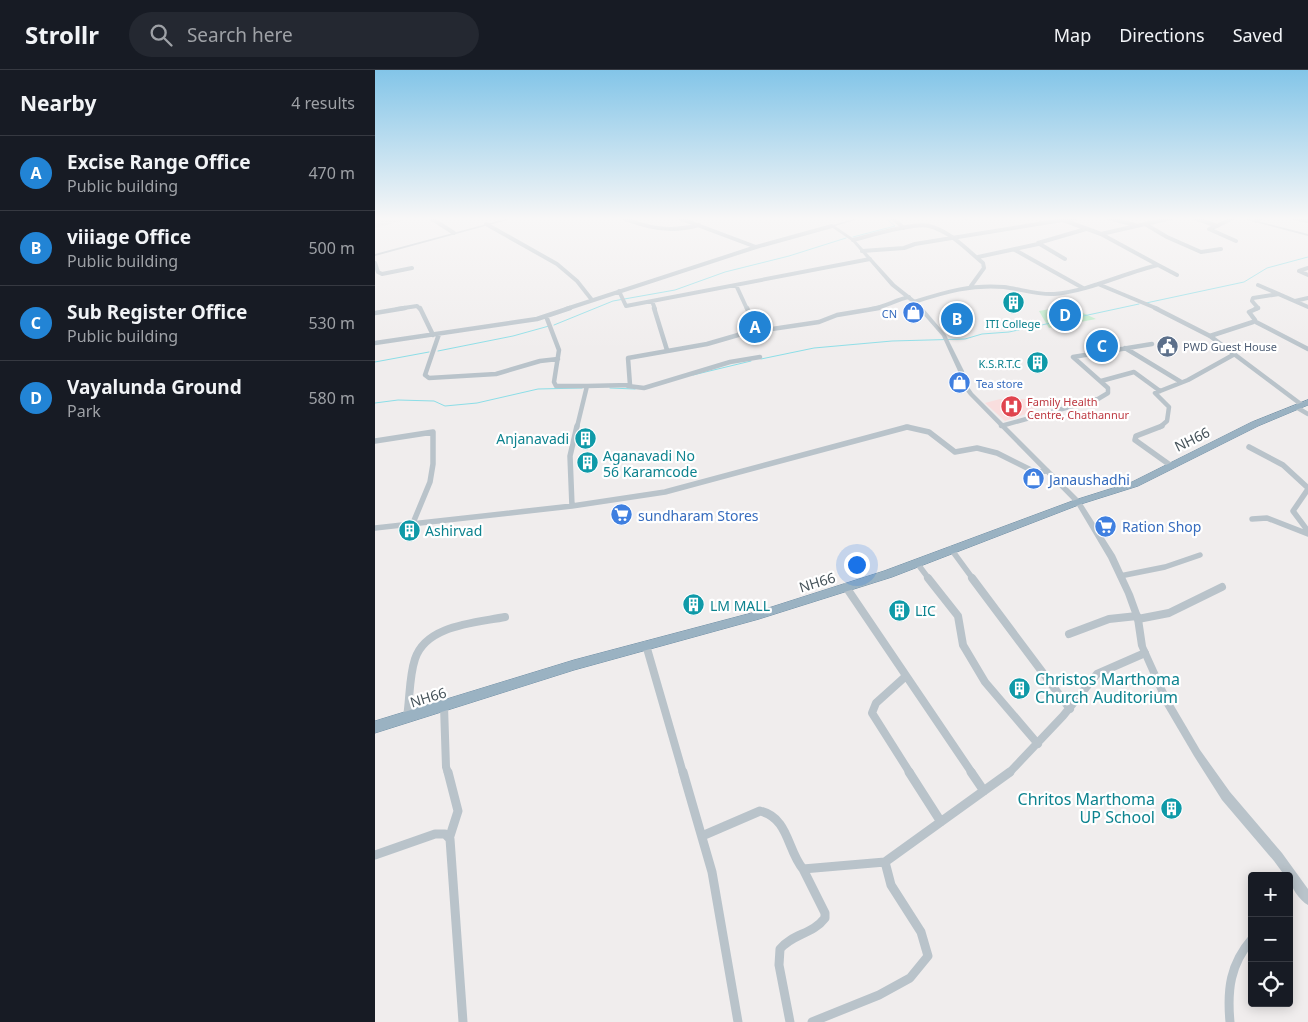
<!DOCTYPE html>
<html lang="en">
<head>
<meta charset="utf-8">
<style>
	:root { --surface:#171b24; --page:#242831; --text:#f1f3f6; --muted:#9ea1a6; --line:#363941; --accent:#2284d5 }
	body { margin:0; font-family:"Noto Sans",sans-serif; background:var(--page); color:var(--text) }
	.controls { position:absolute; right:15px; bottom:15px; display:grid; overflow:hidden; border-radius:5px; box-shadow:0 2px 12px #0003 }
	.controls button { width:45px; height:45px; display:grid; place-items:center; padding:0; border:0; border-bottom:1px solid var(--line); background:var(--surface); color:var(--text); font:25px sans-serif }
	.you { position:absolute; left:481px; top:494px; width:18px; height:18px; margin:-12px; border:4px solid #fff; border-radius:50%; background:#1a73e8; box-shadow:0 0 0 8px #1a73e833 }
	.badge { display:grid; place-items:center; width:32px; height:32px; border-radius:50%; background:var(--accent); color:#fff; font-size:16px; font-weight:700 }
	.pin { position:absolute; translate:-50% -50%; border:2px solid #fff; box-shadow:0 1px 5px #0006 }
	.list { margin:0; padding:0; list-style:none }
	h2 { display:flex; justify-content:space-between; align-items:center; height:65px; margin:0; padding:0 20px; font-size:21px }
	h2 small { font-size:16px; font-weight:400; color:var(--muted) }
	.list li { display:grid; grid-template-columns:32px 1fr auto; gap:15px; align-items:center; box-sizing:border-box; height:75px; padding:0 20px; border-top:1px solid var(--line) }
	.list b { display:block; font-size:19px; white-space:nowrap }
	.list p { margin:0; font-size:16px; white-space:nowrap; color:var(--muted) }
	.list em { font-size:16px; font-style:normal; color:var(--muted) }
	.icon { flex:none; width:28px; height:28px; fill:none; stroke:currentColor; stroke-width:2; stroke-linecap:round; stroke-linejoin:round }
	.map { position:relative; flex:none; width:933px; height:952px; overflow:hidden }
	header { display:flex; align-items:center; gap:30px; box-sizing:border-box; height:70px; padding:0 25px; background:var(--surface); border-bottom:1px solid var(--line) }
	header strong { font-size:24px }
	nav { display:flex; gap:28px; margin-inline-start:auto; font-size:18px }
	.search { width:350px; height:45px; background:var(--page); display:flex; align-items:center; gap:12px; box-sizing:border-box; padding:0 18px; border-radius:28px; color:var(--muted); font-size:19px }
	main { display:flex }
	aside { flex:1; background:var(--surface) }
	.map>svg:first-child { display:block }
	.education { fill:#e1dedf }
	.medical { fill:#f9dede }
	.green { fill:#bdecca }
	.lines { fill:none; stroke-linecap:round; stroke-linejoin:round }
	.stream { stroke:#8cdee7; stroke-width:1 }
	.trunk-casing { stroke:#7290a6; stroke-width:1 }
	.minor-far4 { stroke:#b9c3ca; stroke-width:4 }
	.minor-far3 { stroke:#b9c3ca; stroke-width:4.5 }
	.minor-far2 { stroke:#b9c3ca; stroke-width:5.5 }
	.minor-far1 { stroke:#b9c3ca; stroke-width:8 }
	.minor { stroke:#b9c3ca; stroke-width:9 }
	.tertiary { fill:#b9c3ca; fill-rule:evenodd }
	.trunk { fill:#9ab2c2; fill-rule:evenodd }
	.labels { text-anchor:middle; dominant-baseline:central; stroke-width:4.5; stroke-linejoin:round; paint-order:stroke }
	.far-shop-label { font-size:11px; fill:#366cbe; stroke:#fff; text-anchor:end }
	.far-culture-label { font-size:11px; fill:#0d838f; stroke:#fff }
	.far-service-label { font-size:11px; fill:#4e5e75; stroke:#fff; text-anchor:start }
	.far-health-label { font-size:11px; fill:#be3a42; stroke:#fff; text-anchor:start }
	.culture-label { font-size:14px; fill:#0d838f; stroke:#fff; text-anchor:start }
	.street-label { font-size:14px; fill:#46535a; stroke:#fff }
	.shop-label { font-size:14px; fill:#366cbe; stroke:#fff; text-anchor:start }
	.near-culture-label { font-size:16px; fill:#0d838f; stroke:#fff; text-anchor:start }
</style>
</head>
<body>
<header>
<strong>Strollr</strong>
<div class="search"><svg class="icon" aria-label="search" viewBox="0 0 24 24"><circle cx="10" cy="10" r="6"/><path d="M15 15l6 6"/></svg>Search here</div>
<nav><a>Map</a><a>Directions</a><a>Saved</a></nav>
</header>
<main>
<aside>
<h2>Nearby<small>4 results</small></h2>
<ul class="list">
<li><span class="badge">A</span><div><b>Excise Range Office</b><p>Public building</p></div><em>470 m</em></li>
<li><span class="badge">B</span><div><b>viiiage Office</b><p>Public building</p></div><em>500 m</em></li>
<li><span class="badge">C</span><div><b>Sub Register Office</b><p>Public building</p></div><em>530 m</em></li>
<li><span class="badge">D</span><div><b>Vayalunda Ground</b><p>Park</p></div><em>580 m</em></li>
</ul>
</aside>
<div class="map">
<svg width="933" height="952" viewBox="0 0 933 952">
	<rect width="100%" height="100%" fill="#f0eded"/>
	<path class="education" d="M0 147H41L0 158Z"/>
	<path class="medical" d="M625 329H652L660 341 630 351 610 333Z"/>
	<path class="green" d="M693 236 721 249 674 258 664 241Z"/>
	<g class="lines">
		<path class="stream" d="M478 167 520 156 509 147
			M771 233 869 212 892 198 933 187
			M179 255 238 231 300 220 350 202 414 186 471 168
			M63 281 138 266 174 256
			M386 289 439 278 517 271 590 269 607 264 634 262 764 234
			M0 292 54 282
			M318 305 376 291
			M235 318 260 319
			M0 333 23 330 59 331 70 336 102 333 163 319 207 318"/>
		<defs>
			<path id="trunk" d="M933 330V335L883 356 763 416 706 434 517 507 384 549 199 600 0 663V651L199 590 384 541 509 501 700 430 757 412 877 352Z"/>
		</defs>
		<use href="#trunk" class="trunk-casing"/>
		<path class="minor-far4" d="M54 147 79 163
			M245 147C272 158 295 163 324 155
			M301 147 381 177
			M516 147 529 158
			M586 147 592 148
			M730 147 760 155
			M817 147 842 156 860 147
			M913 147 933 151
			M688 150 726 164
			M881 151 889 147
			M111 154 182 194 202 211 217 230
			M770 154 792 167 826 182 846 179
			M842 156 834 159 861 171
			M478 170C494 166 540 152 554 156 575 161 592 180 608 193L609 198 596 216
			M640 180 708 218
			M487 181 529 178 540 174 706 147
			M603 187 663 174
			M690 189 663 173 711 159
			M0 193 3 202 7 204 37 198
			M783 195 802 205
			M933 198 924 201 933 205
			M723 214 783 239
			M361 215 372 239
			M883 215 933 237
			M244 221 251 236 495 189
			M277 231 280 239
			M920 231 933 228
			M539 232C570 222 597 214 629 217 645 219 663 225 679 224 714 221 749 203 783 195L726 164 801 147
			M22 239 42 236 45 239
			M191 239 381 177 457 156
			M496 239C510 237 520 230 534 227
			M880 239 883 238 877 231 878 228 904 224"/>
		<path class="minor-far3" d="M45 238 58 265
			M279 238 292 280
			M372 238 382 261
			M780 238 835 266 927 335
			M0 243 30 238
			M171 246 184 280 179 312 181 316H212
			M879 251 933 279
			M64 264 50 305 54 308 121 304 165 291 183 289
			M835 266 878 252 880 250 874 242 883 238
			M0 273 162 249 195 238
			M750 278 806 312
			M726 311 759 302 785 321
			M253 316 269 318 355 292 385 287
			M921 337 933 344
			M626 356 723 329 733 323V318L698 287 777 274
			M202 357 212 316 255 315 253 288 332 274 370 263 444 252 462 245 504 238
			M530 357H534
			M785 357 792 351 794 337 780 323 813 310 858 285"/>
		<path class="minor-far2" d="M787 356 761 366 760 370 795 395
			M0 371 58 362V394L55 412 38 453
			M874 377 908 395 933 418
			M933 419 918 441 933 461
			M197 436 195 386 202 356
			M877 449 892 448 933 464
			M0 458 197 436 290 422 532 357 554 362 580 382 602 378 622 383 660 402 672 401
			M576 479 598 509
			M542 493 554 509
			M745 506 790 497 825 485"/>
		<path class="minor-far1" d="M553 508 583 546 588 575 610 612 663 674
			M597 508 695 639
			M471 517 597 703
			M763 549 794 543 847 517
			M694 564 734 549 762 546
			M271 575 308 703
			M531 606 501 633 497 643 535 703
			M69 636 71 697 73 703
			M32 647C35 628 34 607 40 589 51 555 100 553 130 547
			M634 703 688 646 722 604 770 583"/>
		<path class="minor" d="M73 702 83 741 75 766
			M308 702 337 802 363 952
			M534 702 566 752
			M596 702 609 721
			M327 766 385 741C414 748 412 780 428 799L510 792
			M0 785 60 764H70L75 769 88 952
			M415 952 404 895 405 879C417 864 438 864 450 848V843L428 799
			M437 952 504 925 535 908 553 886 546 862 516 815 510 792 635 702
			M855 952C852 920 855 894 877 869"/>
		<path class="tertiary" d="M138 147H143L0 186V184Z
			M485 147H490L460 156 479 169 520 214 544 233 571 265 589 301 591 313 598 323 705 430 740 485 758 524 767 549 771 576 795 629 825 680 855 722 907 783 933 819V835C925 831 914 815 914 806H910L899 791 847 730 819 686 789 635 763 576 759 549 750 524 733 488 701 434 594 325 585 313 583 301 567 266 540 235 516 216 477 171 455 156Z
			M861 147H866L933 164V166Z"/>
		<use href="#trunk" class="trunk"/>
	</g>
	<linearGradient id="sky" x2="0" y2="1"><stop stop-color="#83c5e8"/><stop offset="0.53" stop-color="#f8f7f7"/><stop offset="1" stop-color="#f8f7f7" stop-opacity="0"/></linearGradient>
	<rect width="933" height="280" fill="url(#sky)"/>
	<defs>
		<symbol id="building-disc" viewBox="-11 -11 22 22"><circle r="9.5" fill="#0f9aa8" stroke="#fff"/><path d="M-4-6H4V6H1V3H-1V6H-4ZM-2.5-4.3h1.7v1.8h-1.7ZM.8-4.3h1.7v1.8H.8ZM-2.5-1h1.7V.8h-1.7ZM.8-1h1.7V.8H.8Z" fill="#fff"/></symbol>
		<symbol id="shop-disc" viewBox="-11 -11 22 22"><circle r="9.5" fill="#3f7fe0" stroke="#fff"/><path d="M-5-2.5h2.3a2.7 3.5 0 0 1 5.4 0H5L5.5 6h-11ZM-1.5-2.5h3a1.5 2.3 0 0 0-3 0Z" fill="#fff"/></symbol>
		<symbol id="civic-disc" viewBox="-11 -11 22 22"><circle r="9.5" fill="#5c6f8a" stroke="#fff"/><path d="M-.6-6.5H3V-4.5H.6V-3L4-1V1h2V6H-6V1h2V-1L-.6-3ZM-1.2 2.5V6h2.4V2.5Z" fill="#fff"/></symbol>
		<symbol id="hospital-disc" viewBox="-11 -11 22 22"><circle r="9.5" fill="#e0444e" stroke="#fff"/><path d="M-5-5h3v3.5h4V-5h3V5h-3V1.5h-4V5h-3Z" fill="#fff"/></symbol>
		<symbol id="supermarket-disc" viewBox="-11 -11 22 22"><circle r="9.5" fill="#3f7fe0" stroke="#fff"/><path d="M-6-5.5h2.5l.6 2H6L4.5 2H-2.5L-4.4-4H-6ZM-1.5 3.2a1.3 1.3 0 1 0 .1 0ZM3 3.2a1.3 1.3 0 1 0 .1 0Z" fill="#fff"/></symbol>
	</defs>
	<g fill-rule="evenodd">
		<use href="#building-disc" x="626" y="220" width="25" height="25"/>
		<use href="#shop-disc" x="526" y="230" width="25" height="25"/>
		<use href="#civic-disc" x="780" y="264" width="25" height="25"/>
		<use href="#building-disc" x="650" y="280" width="25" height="25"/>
		<use href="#shop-disc" x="572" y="300" width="25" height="25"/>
		<use href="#hospital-disc" x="624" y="324" width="25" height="25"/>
		<use href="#building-disc" x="198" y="356" width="25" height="25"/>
		<use href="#building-disc" x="200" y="380" width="25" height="25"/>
		<use href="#shop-disc" x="646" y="396" width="25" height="25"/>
		<use href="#supermarket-disc" x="234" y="432" width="25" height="25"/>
		<use href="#supermarket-disc" x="718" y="444" width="25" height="25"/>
		<use href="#building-disc" x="22" y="448" width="25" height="25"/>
		<use href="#building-disc" x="306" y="522" width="25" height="25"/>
		<use href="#building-disc" x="512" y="528" width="25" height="25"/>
		<use href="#building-disc" x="632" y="606" width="25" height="25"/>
		<use href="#building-disc" x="784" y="726" width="25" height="25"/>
	</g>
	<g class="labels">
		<g class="far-shop-label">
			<text x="522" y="243">CN</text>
			<text x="601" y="313" text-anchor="start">Tea store</text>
		</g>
		<g class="far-culture-label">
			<text x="638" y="253">ITI College</text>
			<text x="646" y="293" text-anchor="end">K.S.R.T.C</text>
		</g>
		<g class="far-service-label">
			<text x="808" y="276">PWD Guest House</text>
		</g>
		<g class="far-health-label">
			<text x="652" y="331">Family Health<tspan x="652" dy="13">Centre, Chathannur</tspan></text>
		</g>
		<g class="culture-label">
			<text x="194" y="368" text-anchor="end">Anjanavadi</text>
			<text x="228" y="385">Aganavadi No<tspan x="228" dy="16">56 Karamcode</tspan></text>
			<text x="50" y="460">Ashirvad</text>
			<text x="335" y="535">LM MALL</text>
			<text x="540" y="540">LIC</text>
		</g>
		<g class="street-label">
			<text transform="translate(817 369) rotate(-26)">NH66</text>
			<text transform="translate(442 512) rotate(-17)">NH66</text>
			<text transform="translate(53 627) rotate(-17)">NH66</text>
		</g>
		<g class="shop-label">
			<text x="674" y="409">Janaushadhi</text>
			<text x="263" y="445">sundharam Stores</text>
			<text x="747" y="456">Ration Shop</text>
		</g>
		<g class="near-culture-label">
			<text x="660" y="609">Christos Marthoma<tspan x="660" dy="18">Church Auditorium</tspan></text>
			<text x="780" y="729" text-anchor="end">Chritos Marthoma<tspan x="780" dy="18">UP School</tspan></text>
		</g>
	</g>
</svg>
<div class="controls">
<button>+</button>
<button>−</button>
<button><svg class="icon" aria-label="locate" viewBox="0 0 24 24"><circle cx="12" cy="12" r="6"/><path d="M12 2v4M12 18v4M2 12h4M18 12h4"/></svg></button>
</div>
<div class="you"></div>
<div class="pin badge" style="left:380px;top:257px">A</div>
<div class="pin badge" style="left:582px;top:249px">B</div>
<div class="pin badge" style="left:727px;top:276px">C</div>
<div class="pin badge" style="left:690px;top:245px">D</div>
</div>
</main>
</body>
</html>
